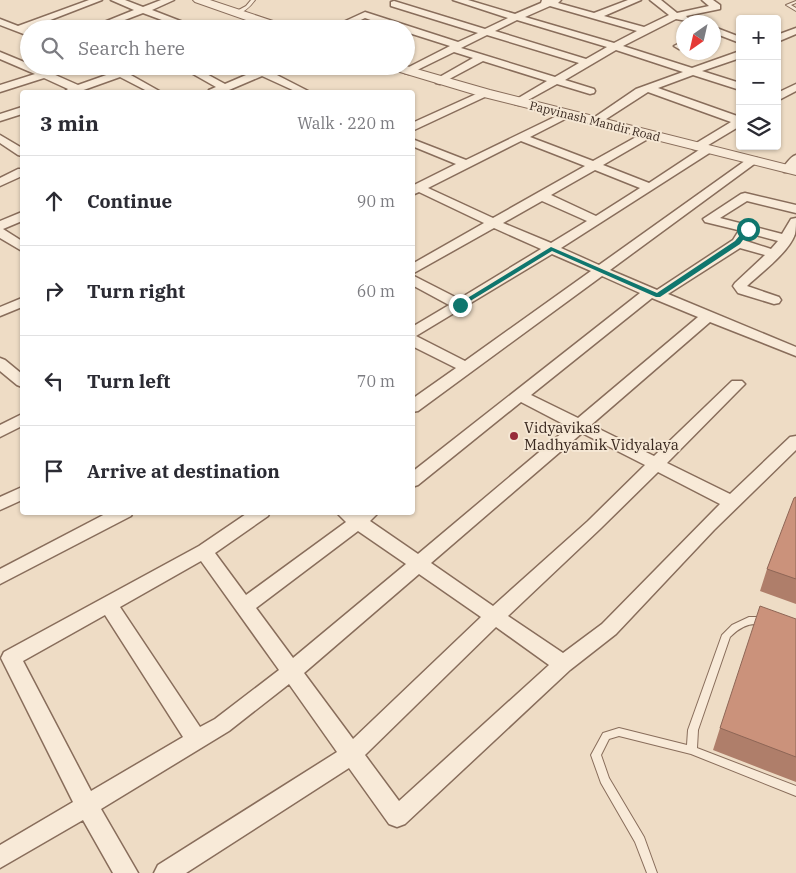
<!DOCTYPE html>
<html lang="en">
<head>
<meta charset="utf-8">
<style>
	:root { --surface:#fff; --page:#f7f7f7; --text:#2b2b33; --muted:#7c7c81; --line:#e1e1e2 }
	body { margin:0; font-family:"IBM Plex Serif",serif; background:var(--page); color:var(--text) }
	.controls { position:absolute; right:15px; top:15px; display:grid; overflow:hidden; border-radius:5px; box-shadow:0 1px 4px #0004 }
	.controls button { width:45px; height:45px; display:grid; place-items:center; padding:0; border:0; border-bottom:1px solid var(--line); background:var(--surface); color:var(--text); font:25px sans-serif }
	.compass { position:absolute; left:676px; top:15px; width:45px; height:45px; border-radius:50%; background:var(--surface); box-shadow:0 1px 4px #0004; rotate:214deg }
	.stop { position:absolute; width:15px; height:15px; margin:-11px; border:4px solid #0f766e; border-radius:50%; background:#fff }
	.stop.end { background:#0f766e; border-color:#fff; box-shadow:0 1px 5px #0008 }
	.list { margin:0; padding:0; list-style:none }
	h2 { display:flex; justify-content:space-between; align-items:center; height:65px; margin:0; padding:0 20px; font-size:21px }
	h2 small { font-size:16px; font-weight:400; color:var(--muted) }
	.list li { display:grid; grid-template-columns:32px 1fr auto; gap:15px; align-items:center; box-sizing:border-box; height:90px; padding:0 20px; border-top:1px solid var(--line) }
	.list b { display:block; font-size:19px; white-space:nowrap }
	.list em { font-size:16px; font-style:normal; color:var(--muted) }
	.icon { flex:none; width:28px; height:28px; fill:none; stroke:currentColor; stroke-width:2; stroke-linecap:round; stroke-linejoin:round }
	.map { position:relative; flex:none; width:796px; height:873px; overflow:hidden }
	.search { position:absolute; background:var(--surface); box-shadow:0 1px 4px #0004; left:20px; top:20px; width:395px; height:55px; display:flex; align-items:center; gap:12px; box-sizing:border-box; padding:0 18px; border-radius:28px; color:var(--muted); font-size:19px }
	.panel { position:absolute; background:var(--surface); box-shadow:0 1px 4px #0004; left:20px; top:90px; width:395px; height:425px; border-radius:5px }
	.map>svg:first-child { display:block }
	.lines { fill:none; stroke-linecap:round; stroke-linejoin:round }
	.service-casing { stroke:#886d5b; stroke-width:2 }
	.minor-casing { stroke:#886d5b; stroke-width:3 }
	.tertiary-casing { stroke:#886d5b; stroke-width:2 }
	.service { fill:#f8ead8; fill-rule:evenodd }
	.minor { fill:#f8ead8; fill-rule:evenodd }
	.tertiary { fill:#f8ead8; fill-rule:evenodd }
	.wall { fill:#af7e6a }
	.building { fill:#cb927b; stroke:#8e6656 }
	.route { fill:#0f766e }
	.poi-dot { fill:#972c3b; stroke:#f5e7d4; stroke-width:2 }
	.labels { text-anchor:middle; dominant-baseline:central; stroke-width:4; stroke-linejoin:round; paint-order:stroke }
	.far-street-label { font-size:12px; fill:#39281f; stroke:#f5e7d4 }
	.poi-label { font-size:15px; fill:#39281f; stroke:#f5e7d4; text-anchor:start }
</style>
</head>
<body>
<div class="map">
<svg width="796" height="873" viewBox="0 0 796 873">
	<rect width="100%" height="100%" fill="#eedcc5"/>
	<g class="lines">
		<defs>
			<path id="service" d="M251 0H255C250 7 244 13 235 14V12L246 6Z
				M796 1V3L791 5 796 8V11L786 5Z
				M749 617H759L768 619 769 621 768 623C764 624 760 624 756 624 745 624 737 630 730 637L698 730 697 748 796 786V796L691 754 619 736 609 739 601 755 609 778 644 837 657 873H647L635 842 601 783 591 755 603 733 619 728 687 745 688 730 722 635 732 625Z"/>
			<path id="minor" d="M89 0H102L27 29 29 36 0 25V19L18 26Z
				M111 0H125L143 7 161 0H174L152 10 201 29H186L143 13 101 29H87L134 10Z
				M453 0H468L515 14 541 3 542 0H561L558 3 594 13 628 0H641L604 16 644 27 669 15 650 0H661L677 13 709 6 702 0H713L720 5V9L686 16 689 19 687 21 676 19 623 46 692 68 740 51V58L702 71 740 83V90L693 75 658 88 740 117V126L705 147 711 148 713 150 711 152 561 248 599 265 749 158H757L759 160 757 162 610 270 657 290 733 240 738 232 742 231 705 222 703 219 741 194 745 193 796 205V213L747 201 720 218 782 234 791 219 796 218C796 223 796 229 795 234 789 252 761 273 747 286L779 297 781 300 779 303 774 304 738 293 733 286 735 283 765 255 740 248 668 294 796 347V356L710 322 591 425 654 456 732 381H742L745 384 742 387 667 463 730 494 790 437 796 436V450L714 530 616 634 570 670 405 824 397 827 389 824 349 768 186 873H154L158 865 337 752 289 684 229 731 101 809 138 873H113L83 820 0 868V845L73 802 1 658 4 652 199 546 249 512H270L268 516 215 553 246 595 346 522 336 512H379L370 521 418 554 569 427 521 402 418 485 412 487V472L640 293 602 276 418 411 412 412V399L456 368 412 346V327L449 305 412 285V275L459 299 541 249 494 228 412 274V264L484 223 419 192 412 195V186L456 164 412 146V139L466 160 567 111 572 114 571 116 530 137 593 161 645 132H653L655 134 653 136 603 165 649 183 699 150 693 149 691 147 693 145 731 122 648 92 600 123H592L590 121 592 119 636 89 683 72 616 50 565 80 594 89 595 91 594 93 590 94 557 84 519 105 515 104 514 102 515 100 547 81 483 61 440 84 436 83 435 81 436 79 473 58 454 52 409 74 405 73 404 71 405 69 450 46 406 32V29H396L365 18 342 29H328L365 12 458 42 478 33 391 6V2L394 1 485 29 508 18ZM550 6 637 31 614 43 525 17ZM517 20 607 47 586 59 495 31ZM487 35 579 63 555 77 461 48ZM521 141 585 166 493 218 428 188ZM595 170 640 188 596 216 551 195ZM542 201 587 221 551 243 503 223ZM748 233 778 241 771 249 746 241 749 235ZM552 254 591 271 465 361 416 336ZM652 298 698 317 578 418 531 395ZM582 433 645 465 588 521 493 606 431 563ZM658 472 720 504 602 624 563 653 508 616 600 529ZM358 531 406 564 293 658 256 608ZM201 561 279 670 215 719 200 727 120 607ZM419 574 481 617 353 739 304 673ZM105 615 183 737 91 791 23 661ZM496 627 549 665 399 801 365 755Z
				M714 27 740 37V43L714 33Z
				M796 28V34L777 42V35Z
				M684 41V48L679 49 674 46Z
				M0 52 29 64V66H35L78 85 112 73 101 66H114L121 70 132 66H147L129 74 161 92H149L120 77 78 92H64L68 89 44 78 0 92V85L35 74 0 59Z
				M179 66H192L225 84 267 66H282L271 72 310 92H297L262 76 229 90 208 92 209 90 216 87Z
				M796 84V91L777 101V93Z
				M485 90 490 93 489 95 412 131V123Z
				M22 107V114L0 121V114Z
				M0 135 22 148V156L18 155 0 143Z
				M796 155V167L792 172H784L782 169C786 164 790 157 796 155Z
				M18 169H22V176L0 186V178Z
				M22 212V221L3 229 22 241V251L0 238V221Z
				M22 298V307L0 316V307Z
				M0 358 5 360 22 374V387L17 385 0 371Z
				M22 414V426L0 437V425Z
				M22 487V500L0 510V497Z
				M109 512H133L131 516 0 584V569Z"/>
			<path id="tertiary" d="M193 0H210L288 26 290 29H272L195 2Z
				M388 66H406L490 90 796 167V175L480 96 390 69Z"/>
		</defs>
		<use href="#service" class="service-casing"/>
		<use href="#minor" class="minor-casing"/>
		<use href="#tertiary" class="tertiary-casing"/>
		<use href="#service" class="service"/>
		<use href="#minor" class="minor"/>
		<use href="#tertiary" class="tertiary"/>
	</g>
	<path class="wall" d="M796 497V604L760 591 767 569Z
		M796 619V782L713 750 720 728Z"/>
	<path class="building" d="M796 497V579L767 569 794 498Z
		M760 606 796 619V757L720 728Z"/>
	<path class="route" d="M746 228 751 229 740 244 660 297H656L552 251 462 306 456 305 551 247 657 293 735 241Z"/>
	<circle class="poi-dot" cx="514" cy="436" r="5"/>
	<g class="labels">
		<g class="far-street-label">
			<text transform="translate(595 121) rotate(14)">Papvinash Mandir Road</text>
		</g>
		<g class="poi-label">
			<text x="524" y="427">Vidyavikas<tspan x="524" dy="17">Madhyamik Vidyalaya</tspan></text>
		</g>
	</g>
</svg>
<div class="controls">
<button>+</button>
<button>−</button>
<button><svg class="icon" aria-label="layers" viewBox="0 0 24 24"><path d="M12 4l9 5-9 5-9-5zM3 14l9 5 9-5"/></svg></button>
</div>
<svg class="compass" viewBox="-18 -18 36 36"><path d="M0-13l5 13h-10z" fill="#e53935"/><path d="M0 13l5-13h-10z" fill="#7c7c81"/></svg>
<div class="stop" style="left:748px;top:229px"></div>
<div class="stop end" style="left:460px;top:305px"></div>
<div class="search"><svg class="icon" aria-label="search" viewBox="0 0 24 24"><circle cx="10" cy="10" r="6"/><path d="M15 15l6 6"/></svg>Search here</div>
<section class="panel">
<h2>3 min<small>Walk · 220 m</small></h2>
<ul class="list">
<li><svg class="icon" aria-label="ahead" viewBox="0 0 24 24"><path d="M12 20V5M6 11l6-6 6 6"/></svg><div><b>Continue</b></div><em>90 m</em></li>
<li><svg class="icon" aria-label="right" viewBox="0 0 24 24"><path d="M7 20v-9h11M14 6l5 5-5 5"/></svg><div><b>Turn right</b></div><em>60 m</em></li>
<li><svg class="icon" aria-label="left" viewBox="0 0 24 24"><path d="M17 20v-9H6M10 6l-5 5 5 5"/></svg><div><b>Turn left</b></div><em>70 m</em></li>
<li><svg class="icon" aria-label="arrive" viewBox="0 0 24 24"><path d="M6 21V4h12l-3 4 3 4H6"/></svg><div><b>Arrive at destination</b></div></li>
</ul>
</section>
</div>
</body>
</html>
